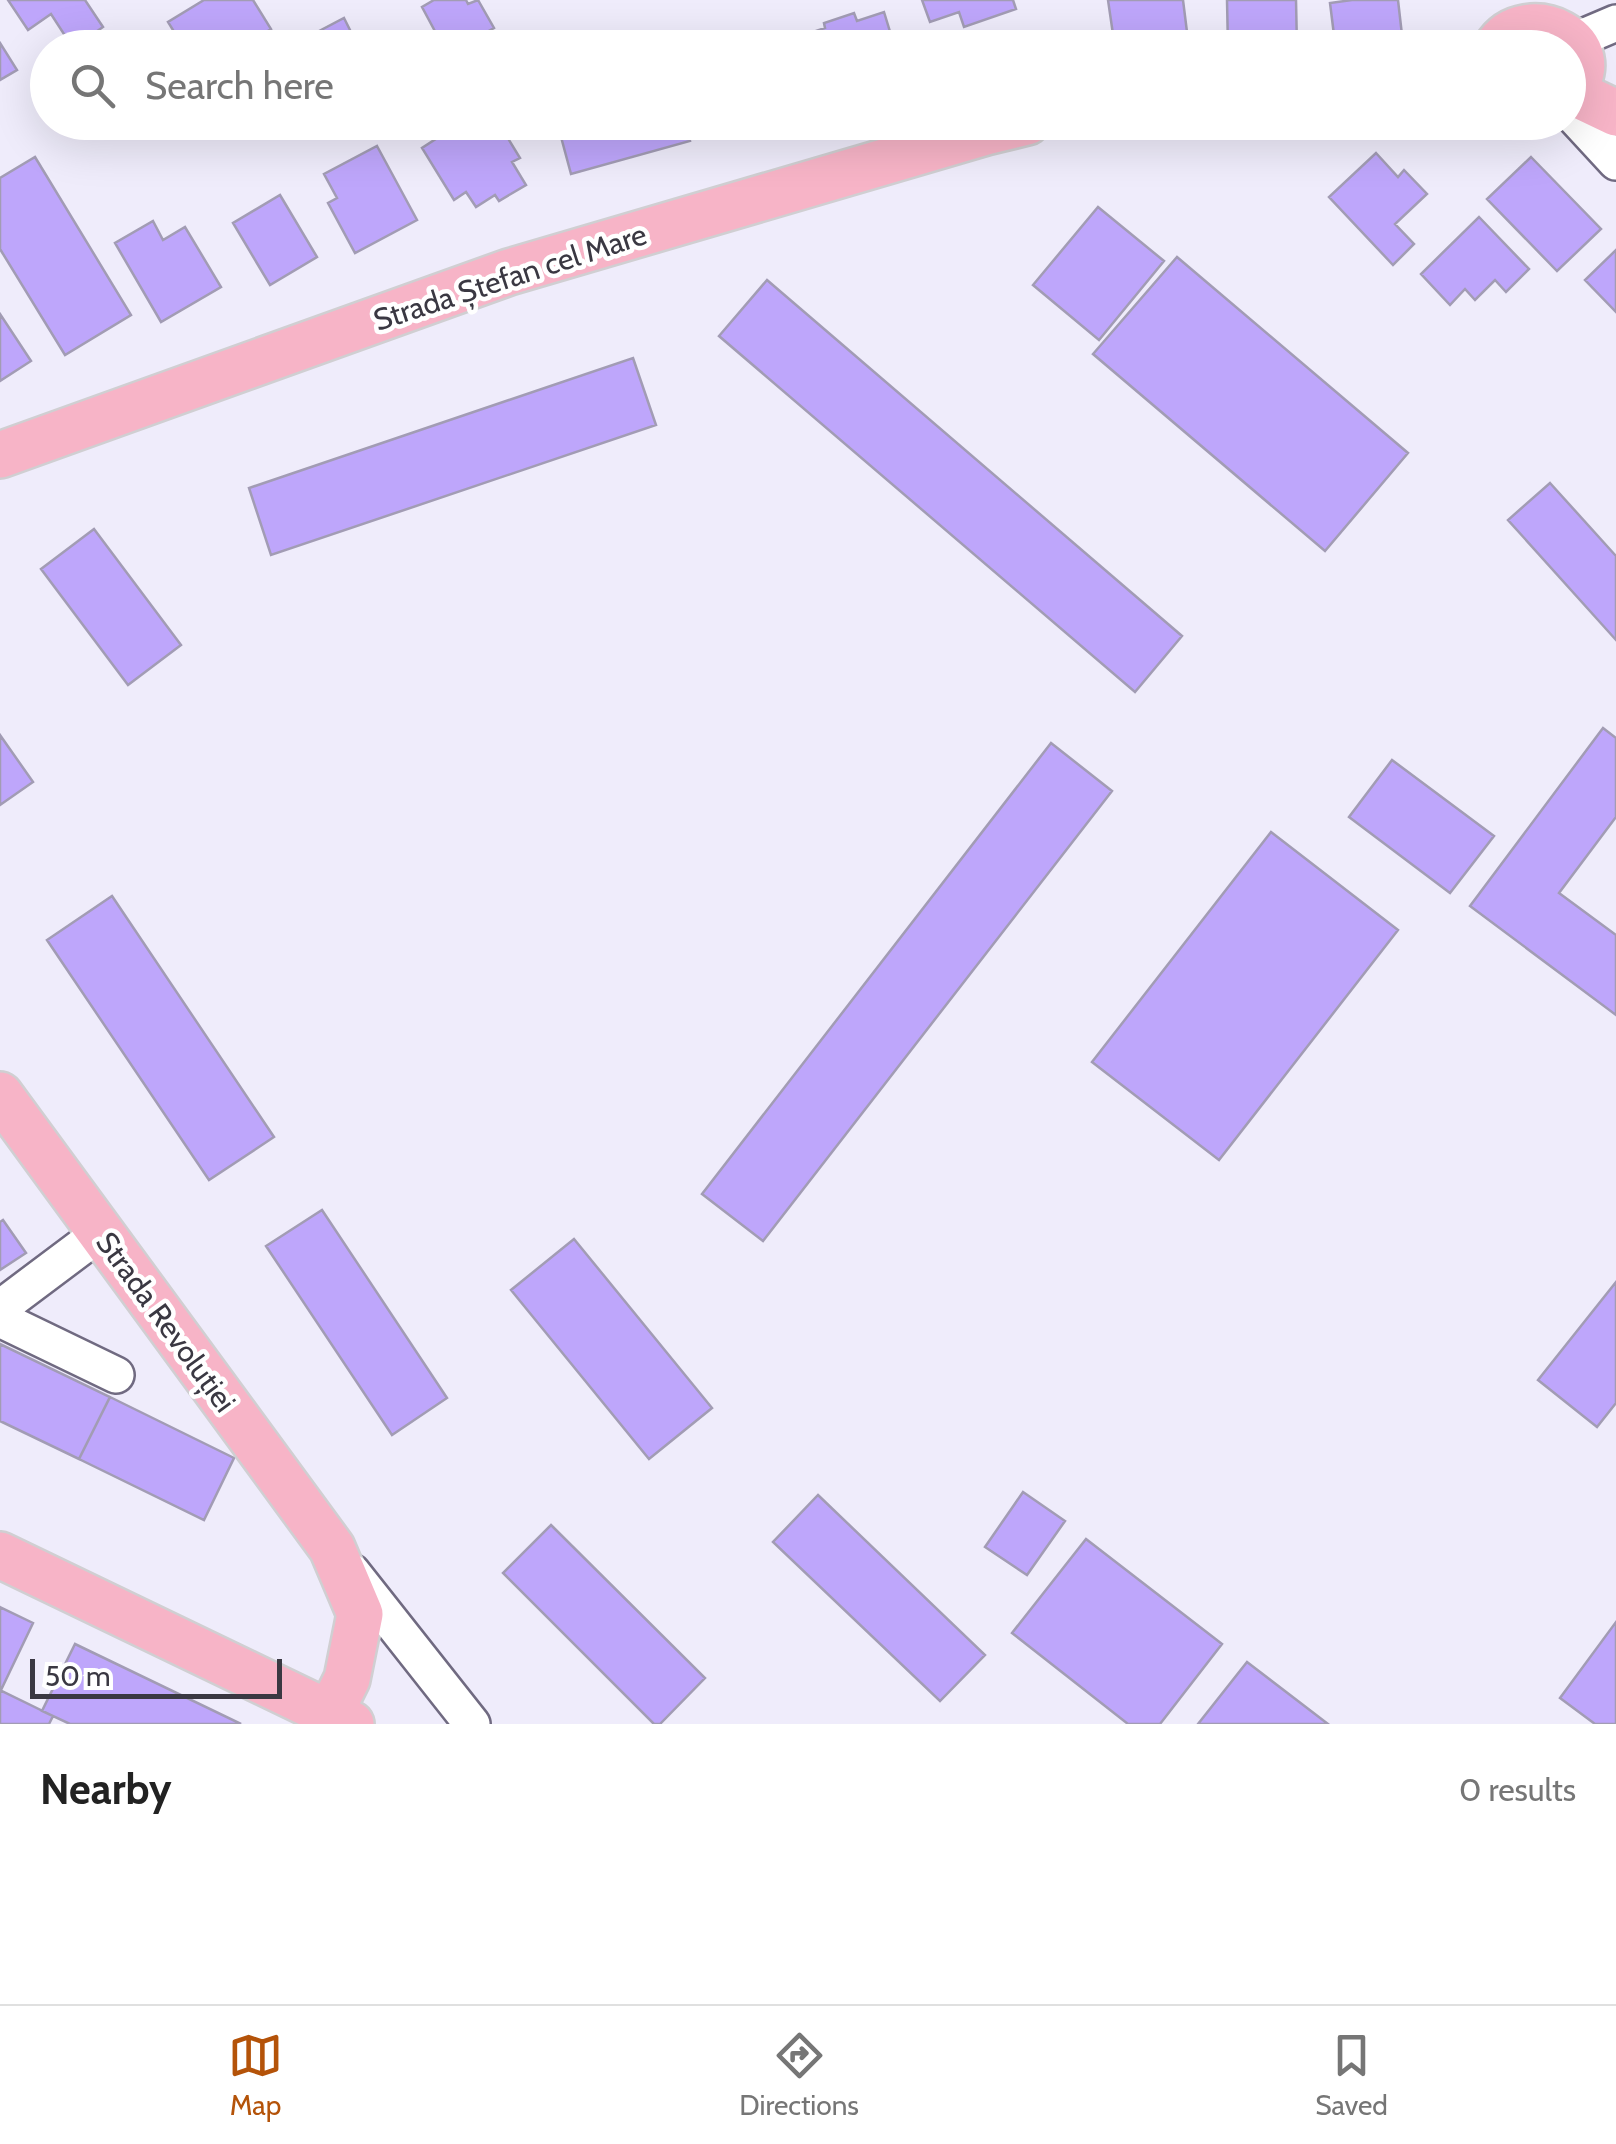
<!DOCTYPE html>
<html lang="en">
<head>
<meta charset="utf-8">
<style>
	:root { --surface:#fff; --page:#f6f6f6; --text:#222; --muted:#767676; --line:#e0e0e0; --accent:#b45309 }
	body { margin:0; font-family:Cabin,sans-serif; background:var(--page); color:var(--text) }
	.scale { position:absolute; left:30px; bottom:25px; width:252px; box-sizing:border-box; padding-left:10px; border:5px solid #3a3842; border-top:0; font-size:28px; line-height:35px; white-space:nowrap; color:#3a3842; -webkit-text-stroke:8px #fff; paint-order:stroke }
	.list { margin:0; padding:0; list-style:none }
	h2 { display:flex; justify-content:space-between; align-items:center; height:130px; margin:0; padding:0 40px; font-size:42px }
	h2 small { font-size:32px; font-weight:400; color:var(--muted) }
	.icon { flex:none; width:55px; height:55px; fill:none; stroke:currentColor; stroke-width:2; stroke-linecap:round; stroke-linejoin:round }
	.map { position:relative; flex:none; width:1616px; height:1724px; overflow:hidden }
	.search { position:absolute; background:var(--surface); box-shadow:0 10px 40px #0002; left:30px; right:30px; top:30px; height:110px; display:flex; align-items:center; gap:25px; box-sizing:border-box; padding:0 35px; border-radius:55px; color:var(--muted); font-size:38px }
	.sheet { height:280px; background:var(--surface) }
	nav { display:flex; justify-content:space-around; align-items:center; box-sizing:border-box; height:140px; border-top:2px solid var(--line); background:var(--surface); font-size:28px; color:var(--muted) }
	nav a { display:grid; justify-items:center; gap:5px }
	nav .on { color:var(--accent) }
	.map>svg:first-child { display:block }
	.building { fill:#bea6fb; stroke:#a29cb4; stroke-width:2.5 }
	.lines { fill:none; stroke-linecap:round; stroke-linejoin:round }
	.minor-casing { stroke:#706a81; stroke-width:40 }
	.major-casing { stroke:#d0cfd2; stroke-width:50 }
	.minor { stroke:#fff; stroke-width:35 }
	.major { stroke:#f7b4c7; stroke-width:45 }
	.labels { text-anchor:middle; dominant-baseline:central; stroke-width:9; stroke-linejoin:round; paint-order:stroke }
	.street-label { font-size:30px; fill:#3a3842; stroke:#fff }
</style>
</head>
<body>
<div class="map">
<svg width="1616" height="1724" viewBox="0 0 1616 1724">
	<rect width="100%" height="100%" fill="#efecfb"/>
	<path class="building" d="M8 0H85L103 27 73 48 51 14 28 30Z
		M204 0H253L271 29 241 48H184L168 22Z
		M434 0H466L468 4 478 0 494 28 458 48H444L422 7Z
		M922 0H1013L1016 9 964 27 959 12 930 22Z
		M1108 0H1183L1189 48H1115Z
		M1227 0H1296L1297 47 1228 48Z
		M1352 0H1398L1402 35 1335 43 1330 3Z
		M884 12 895 48H801L798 37 825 28 824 23 854 13 857 21Z
		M344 18 359 48H308L304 39Z
		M0 43 17 70 0 80Z
		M462 122H498L520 158 512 162 526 185 499 201 495 195 476 207 466 192 454 200 422 148Z
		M557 122H685L690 141 571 174Z
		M730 122H774L736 137Z
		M377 146 417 220 355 253 328 203 337 198 324 174Z
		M1376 153 1398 177 1404 170 1427 194 1395 224 1414 244 1393 265 1329 197Z
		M35 157 131 315 65 355 0 249V178Z
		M1531 157 1601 229 1557 271 1487 199Z
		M280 195 317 257 270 285 233 223Z
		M1098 207 1164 261 1099 340 1033 285Z
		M1479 217 1529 269 1506 292 1495 280 1475 300 1465 289 1450 305 1421 274Z
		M153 221 163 240 185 227 221 287 161 322 115 243Z
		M1616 250V312L1585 280Z
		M1177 257 1408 453 1325 551 1093 354Z
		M767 280 1182 636 1135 692 719 336Z
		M0 314 31 361 0 381Z
		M633 358 656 425 271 555 249 488Z
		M1550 483 1616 556V640L1508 520Z
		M94 529 181 645 128 685 41 569Z
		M1603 728 1616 738V817L1559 893 1616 935V1015L1470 906Z
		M0 735 33 782 0 805Z
		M1051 743 1112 791 763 1241 702 1194Z
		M1392 760 1494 836 1450 893 1349 817Z
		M1271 832 1398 930 1219 1160 1092 1062Z
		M112 896 274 1137 209 1180 47 940Z
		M322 1210 447 1398 392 1435 266 1246Z
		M3 1220 26 1253 0 1270V1222Z
		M574 1239 712 1408 649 1459 511 1290Z
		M1616 1282V1403L1597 1427 1538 1380Z
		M0 1344 110 1397 79 1459 0 1421Z
		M110 1397 234 1458 204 1520 79 1459Z
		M1023 1492 1065 1521 1027 1575 985 1547Z
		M818 1495 985 1655 940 1701 773 1542Z
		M551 1525 705 1678 660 1724H654L503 1573Z
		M1086 1539 1222 1644 1160 1724H1128L1012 1633Z
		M0 1607 33 1623 1 1690H0Z
		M1616 1622V1724H1595L1560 1698Z
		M75 1644 241 1724H70L42 1711Z
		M1247 1662 1328 1724H1198Z
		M0 1690 53 1716 49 1724H0Z"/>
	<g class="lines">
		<defs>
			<path id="minor" d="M1576 40 1616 23
				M1568 110 1616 162
				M0 1308 100 1233
				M0 1319 116 1375
				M352 1572 472 1724"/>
			<path id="major" d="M1496 48C1525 0 1616 42 1568 95
				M1572 92 1616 113
				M0 455 509 272 986 132 1027 122
				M0 1095 332 1548 360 1614 347 1679 330 1713
				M0 1555 351 1724"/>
		</defs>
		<use href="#minor" class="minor-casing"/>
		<use href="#major" class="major-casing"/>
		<use href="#minor" class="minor"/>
		<use href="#major" class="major"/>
	</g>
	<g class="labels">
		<g class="street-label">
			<text transform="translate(510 277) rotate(-18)">Strada Ștefan cel Mare</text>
			<text transform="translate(166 1322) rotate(54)">Strada Revoluției</text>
		</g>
	</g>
</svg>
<div class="scale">50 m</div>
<div class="search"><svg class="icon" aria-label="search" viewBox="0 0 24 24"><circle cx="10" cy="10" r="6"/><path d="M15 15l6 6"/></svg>Search here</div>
</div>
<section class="sheet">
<h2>Nearby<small>0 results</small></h2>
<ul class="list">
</ul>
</section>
<nav>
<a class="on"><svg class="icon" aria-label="map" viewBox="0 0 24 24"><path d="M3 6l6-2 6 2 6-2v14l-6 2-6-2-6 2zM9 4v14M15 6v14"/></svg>Map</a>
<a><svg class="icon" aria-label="directions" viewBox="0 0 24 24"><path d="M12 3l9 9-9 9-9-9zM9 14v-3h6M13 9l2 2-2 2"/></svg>Directions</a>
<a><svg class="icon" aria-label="saved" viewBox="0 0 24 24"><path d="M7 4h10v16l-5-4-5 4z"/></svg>Saved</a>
</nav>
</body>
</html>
